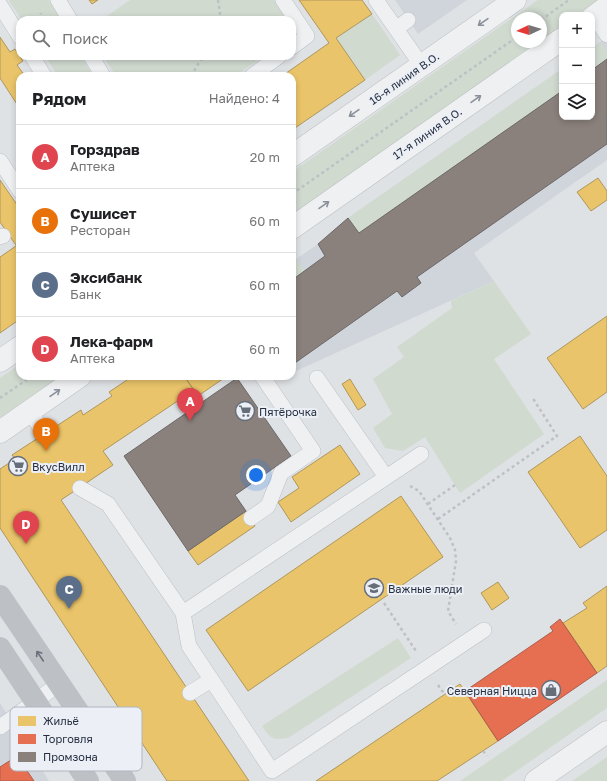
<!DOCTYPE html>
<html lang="ru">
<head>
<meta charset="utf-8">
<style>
	:root { --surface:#fff; --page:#f2f2f2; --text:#202124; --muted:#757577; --line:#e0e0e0; --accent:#666e7a }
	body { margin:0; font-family:"Golos Text",sans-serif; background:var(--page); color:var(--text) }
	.controls { position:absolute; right:12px; top:12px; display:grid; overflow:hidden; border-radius:8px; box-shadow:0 2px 6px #0003 }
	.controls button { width:36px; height:36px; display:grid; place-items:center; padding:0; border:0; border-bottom:1px solid var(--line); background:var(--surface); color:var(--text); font:20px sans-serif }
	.compass { position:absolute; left:511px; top:12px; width:36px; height:36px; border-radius:50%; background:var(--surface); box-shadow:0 2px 6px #0003; rotate:266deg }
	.you { position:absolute; left:256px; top:475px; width:14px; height:14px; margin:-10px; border:3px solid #fff; border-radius:50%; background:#1a73e8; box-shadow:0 0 0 6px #1a73e833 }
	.badge { display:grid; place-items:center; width:26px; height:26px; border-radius:50%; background:var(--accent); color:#fff; font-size:13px; font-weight:700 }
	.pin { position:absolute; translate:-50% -33px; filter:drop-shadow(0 1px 2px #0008) }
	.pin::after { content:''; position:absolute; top:21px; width:14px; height:12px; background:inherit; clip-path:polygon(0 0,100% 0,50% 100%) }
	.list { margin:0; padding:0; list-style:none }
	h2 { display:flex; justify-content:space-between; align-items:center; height:52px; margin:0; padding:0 16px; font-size:17px }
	h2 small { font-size:13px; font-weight:400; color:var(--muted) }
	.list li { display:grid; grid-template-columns:26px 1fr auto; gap:12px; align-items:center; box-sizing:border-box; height:64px; padding:0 16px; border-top:1px solid var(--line) }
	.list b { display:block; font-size:15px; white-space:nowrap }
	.list p { margin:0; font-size:13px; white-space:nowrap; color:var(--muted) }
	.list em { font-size:13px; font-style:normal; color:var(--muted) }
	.icon { flex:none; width:22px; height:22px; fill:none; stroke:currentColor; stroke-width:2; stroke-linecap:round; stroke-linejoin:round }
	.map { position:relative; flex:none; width:607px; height:781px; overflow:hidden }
	.search { position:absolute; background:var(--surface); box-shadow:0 2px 6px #0003; left:16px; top:16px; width:280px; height:44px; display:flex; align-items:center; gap:10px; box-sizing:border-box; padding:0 14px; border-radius:12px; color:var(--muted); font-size:15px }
	.panel { position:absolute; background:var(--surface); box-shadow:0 2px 6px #0003; left:16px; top:72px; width:280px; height:308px; border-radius:12px }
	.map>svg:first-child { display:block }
	.built { fill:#d0d5dc }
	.green { fill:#d0dacf }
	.homes { fill:#e9c46a; stroke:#ae975d }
	.shops { fill:#e76f51; stroke:#ad5c4c }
	.industry { fill:#8a817c; stroke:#6c686a }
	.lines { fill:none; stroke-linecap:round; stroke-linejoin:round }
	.service-casing { stroke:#bdc0c3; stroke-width:16 }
	.minor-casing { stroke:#bdc0c3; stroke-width:23 }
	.tertiary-casing { stroke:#bdc0c3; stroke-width:23 }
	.path { stroke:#bec0c5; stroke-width:2.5; stroke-dasharray:3 3; stroke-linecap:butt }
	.service { stroke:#eef0f2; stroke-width:15 }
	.minor { stroke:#eef0f2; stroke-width:22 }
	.tertiary { stroke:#eef0f2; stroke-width:22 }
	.secondary { stroke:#bdc0c5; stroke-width:22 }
	.oneway { stroke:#8a9099 }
	.oneway2 { stroke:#69707c }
	.labels { text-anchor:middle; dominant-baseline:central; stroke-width:4; stroke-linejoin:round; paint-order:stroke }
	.street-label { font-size:11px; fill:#252f40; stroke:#ecf0f6 }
	.poi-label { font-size:11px; fill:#252f40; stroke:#ecf0f6; text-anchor:start }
	.key { fill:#ecf0f6; stroke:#b0b6bf; stroke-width:1 }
	.key-label { font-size:11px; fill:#252f40 }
</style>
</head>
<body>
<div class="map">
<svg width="607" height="781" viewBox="0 0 607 781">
	<rect width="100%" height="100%" fill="#dfe2e5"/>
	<path class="built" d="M395 0H467L418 34Z
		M607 37V160L474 253 494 281 296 371 292 370V262L318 244 348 218 562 69V117H592V48Z
		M0 703 49 781H0Z"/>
	<path class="green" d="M10 0H49L61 20H22L9 1Z
		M130 0H274L288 20H101Z
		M538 0H598L577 15H562V26L541 40V18H517V42H539L292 215V172Z
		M372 14 400 55 365 80 336 38Z
		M600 42 607 51V59L592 70V48Z
		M45 56H81L93 76H58Z
		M103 56H264L235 76H116Z
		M562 69V91L359 233 348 218Z
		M296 259 305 271 292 280V262Z
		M494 281 531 334 494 359 544 434 460 493 425 437 403 451 385 448 373 428 392 414 373 379 404 357 397 347 452 308 451 301Z
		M20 364V376H61L0 418V378Z
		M398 638 411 658 288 738C272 740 271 739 262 726Z
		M607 680V708L502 781H460Z
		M607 757V781H572Z"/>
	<path class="homes" d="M89 0H98L92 4Z
		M299 0H362L372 14 336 38 365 80 292 130V76H282L329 43Z
		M0 37 10 52 15 49 23 61 17 65 25 76H20V109L0 78Z
		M598 178 607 191V200L591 211 577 192Z
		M0 180 20 209V251L0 222Z
		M16 246 20 251V319L0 333V257Z
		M607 316V392L583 409 547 358Z
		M133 376H184L194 390 103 451 113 465 61 500 249 781H167L0 528V469L15 459 12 455 81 410 83 415 112 396 109 392Z
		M184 376H227L198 396Z
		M350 379 366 405 358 410 342 384Z
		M580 436 607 476V530L580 548 528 472Z
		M340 445 360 474 291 522 278 502 299 488 292 477Z
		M401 496 443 557 248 691 206 630Z
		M246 511 255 526 198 565 188 551Z
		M498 582 509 598 492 610 481 593Z
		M607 586V666L597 673 563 623 587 608 583 603Z
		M460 684 498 741 437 781H316Z"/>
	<path class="shops" d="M560 619 597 673 498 741 465 691 553 631 550 627Z
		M17 756 34 781H0V767Z"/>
	<path class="industry" d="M607 59V144L417 277 421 283 402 297 397 291 292 365V280L325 256 318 244 348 218 359 233 562 91V117H592V70Z
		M237 378 291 456 235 495 246 511 188 551 124 456Z"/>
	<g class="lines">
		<defs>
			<path id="service" d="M58 0 70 20
				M283 0 307 36 292 47
				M376 0 422 66
				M0 5 20 37
				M594 16 607 35
				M396 29 408 20
				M32 56 44 76
				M91 56 103 76
				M252 76 279 56
				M0 161 20 191
				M0 237 3 236
				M317 378 386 477
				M30 411 44 434
				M80 488 108 504 183 613 189 646 272 771 484 630
				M251 518 268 506 281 473 313 451 262 376
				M183 613 421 454
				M190 693 211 680
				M0 727C20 713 39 698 59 684
				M105 752 134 731"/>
			<path id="minor" d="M536 781 607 732"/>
			<path id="tertiary" d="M592 18 607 7
				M292 156 515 0
				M292 228 562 39
				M0 361 20 347
				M0 432 80 376"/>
		</defs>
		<use href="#service" class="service-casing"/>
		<use href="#minor" class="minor-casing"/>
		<use href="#tertiary" class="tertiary-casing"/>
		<path class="path" d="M218 0 221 20
			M39 20 41 13
			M541 20 569 0
			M191 76 203 56
			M292 194 517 37
			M0 398 32 376
			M410 486 419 491 450 538 455 550 456 561 448 611 456 624
			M428 504 455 485
			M438 519 557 436 532 397
			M384 603 416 651
			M438 685 445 695
			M483 751 487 756"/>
		<use href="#service" class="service"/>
		<use href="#minor" class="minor"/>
		<use href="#tertiary" class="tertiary"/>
		<path class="secondary" d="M0 596 125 781
			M0 648 88 781"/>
	</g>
	<defs><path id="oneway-shaft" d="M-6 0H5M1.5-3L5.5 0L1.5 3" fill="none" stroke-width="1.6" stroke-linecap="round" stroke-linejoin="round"/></defs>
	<g class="oneway">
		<use href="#oneway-shaft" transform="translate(483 22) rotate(145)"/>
		<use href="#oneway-shaft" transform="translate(476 99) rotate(-35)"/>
		<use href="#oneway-shaft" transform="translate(354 113) rotate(145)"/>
		<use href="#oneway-shaft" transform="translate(324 205) rotate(-35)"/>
		<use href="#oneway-shaft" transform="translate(55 393) rotate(-35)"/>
	</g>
	<use class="oneway2" href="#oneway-shaft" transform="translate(40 656) rotate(-124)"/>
	<defs>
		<symbol id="supermarket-ring" viewBox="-11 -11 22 22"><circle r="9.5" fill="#ecf0f6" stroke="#666e7a" stroke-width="1.5"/><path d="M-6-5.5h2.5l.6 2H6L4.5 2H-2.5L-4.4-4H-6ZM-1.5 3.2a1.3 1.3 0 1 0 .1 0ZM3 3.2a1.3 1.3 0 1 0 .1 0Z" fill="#666e7a"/></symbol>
		<symbol id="school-ring" viewBox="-11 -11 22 22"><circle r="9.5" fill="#ecf0f6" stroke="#666e7a" stroke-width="1.5"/><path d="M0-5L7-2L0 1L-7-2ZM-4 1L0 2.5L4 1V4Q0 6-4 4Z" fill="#666e7a"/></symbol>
		<symbol id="shop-ring" viewBox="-11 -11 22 22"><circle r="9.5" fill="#ecf0f6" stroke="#666e7a" stroke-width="1.5"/><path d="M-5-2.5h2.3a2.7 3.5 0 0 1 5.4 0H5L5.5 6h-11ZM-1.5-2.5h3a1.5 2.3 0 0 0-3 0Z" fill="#666e7a"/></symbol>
	</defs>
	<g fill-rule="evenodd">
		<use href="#supermarket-ring" x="234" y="400" width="22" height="22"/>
		<use href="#supermarket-ring" x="7" y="455" width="22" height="22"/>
		<use href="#school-ring" x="363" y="577" width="22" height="22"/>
		<use href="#shop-ring" x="540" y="679" width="22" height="22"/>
	</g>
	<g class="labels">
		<g class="street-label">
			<text transform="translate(404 78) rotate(-35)">16-я линия В.О.</text>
			<text transform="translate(427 133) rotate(-35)">17-я линия В.О.</text>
		</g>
		<g class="poi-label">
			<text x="259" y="411">Пятёрочка</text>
			<text x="32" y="466">ВкусВилл</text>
			<text x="388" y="588">Важные люди</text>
			<text x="537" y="690" text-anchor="end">Северная Ницца</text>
		</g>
	</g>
	<rect x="10" y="707" width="132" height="64" rx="6" class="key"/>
	<rect x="18" y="716" width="18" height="10" fill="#e9c46a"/>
	<rect x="18" y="734" width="18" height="10" fill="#e76f51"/>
	<rect x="18" y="752" width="18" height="10" fill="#8a817c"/>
	<g class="key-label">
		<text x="43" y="725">Жильё</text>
		<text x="43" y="743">Торговля</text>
		<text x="43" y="761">Промзона</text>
	</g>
</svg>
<div class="controls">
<button>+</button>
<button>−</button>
<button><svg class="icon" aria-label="layers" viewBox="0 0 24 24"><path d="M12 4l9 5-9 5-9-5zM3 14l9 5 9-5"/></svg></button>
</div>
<svg class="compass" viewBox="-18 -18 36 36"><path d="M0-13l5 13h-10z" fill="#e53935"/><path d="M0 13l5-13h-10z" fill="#757577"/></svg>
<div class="you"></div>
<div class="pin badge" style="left:190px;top:421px;background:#e0444e">A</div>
<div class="pin badge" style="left:46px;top:451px;background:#e8710a">B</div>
<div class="pin badge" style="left:69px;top:609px;background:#5c6f8a">C</div>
<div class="pin badge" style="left:26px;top:544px;background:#e0444e">D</div>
<div class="search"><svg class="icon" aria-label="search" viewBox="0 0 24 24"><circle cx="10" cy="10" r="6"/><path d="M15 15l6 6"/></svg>Поиск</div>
<section class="panel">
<h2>Рядом<small>Найдено: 4</small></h2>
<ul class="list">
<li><span class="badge" style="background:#e0444e">A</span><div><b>Горздрав</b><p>Аптека</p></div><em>20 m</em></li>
<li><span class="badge" style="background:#e8710a">B</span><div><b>Сушисет</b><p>Ресторан</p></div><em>60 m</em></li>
<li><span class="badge" style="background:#5c6f8a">C</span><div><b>Эксибанк</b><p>Банк</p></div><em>60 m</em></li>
<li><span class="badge" style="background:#e0444e">D</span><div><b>Лека-фарм</b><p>Аптека</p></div><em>60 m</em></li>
</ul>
</section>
</div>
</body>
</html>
